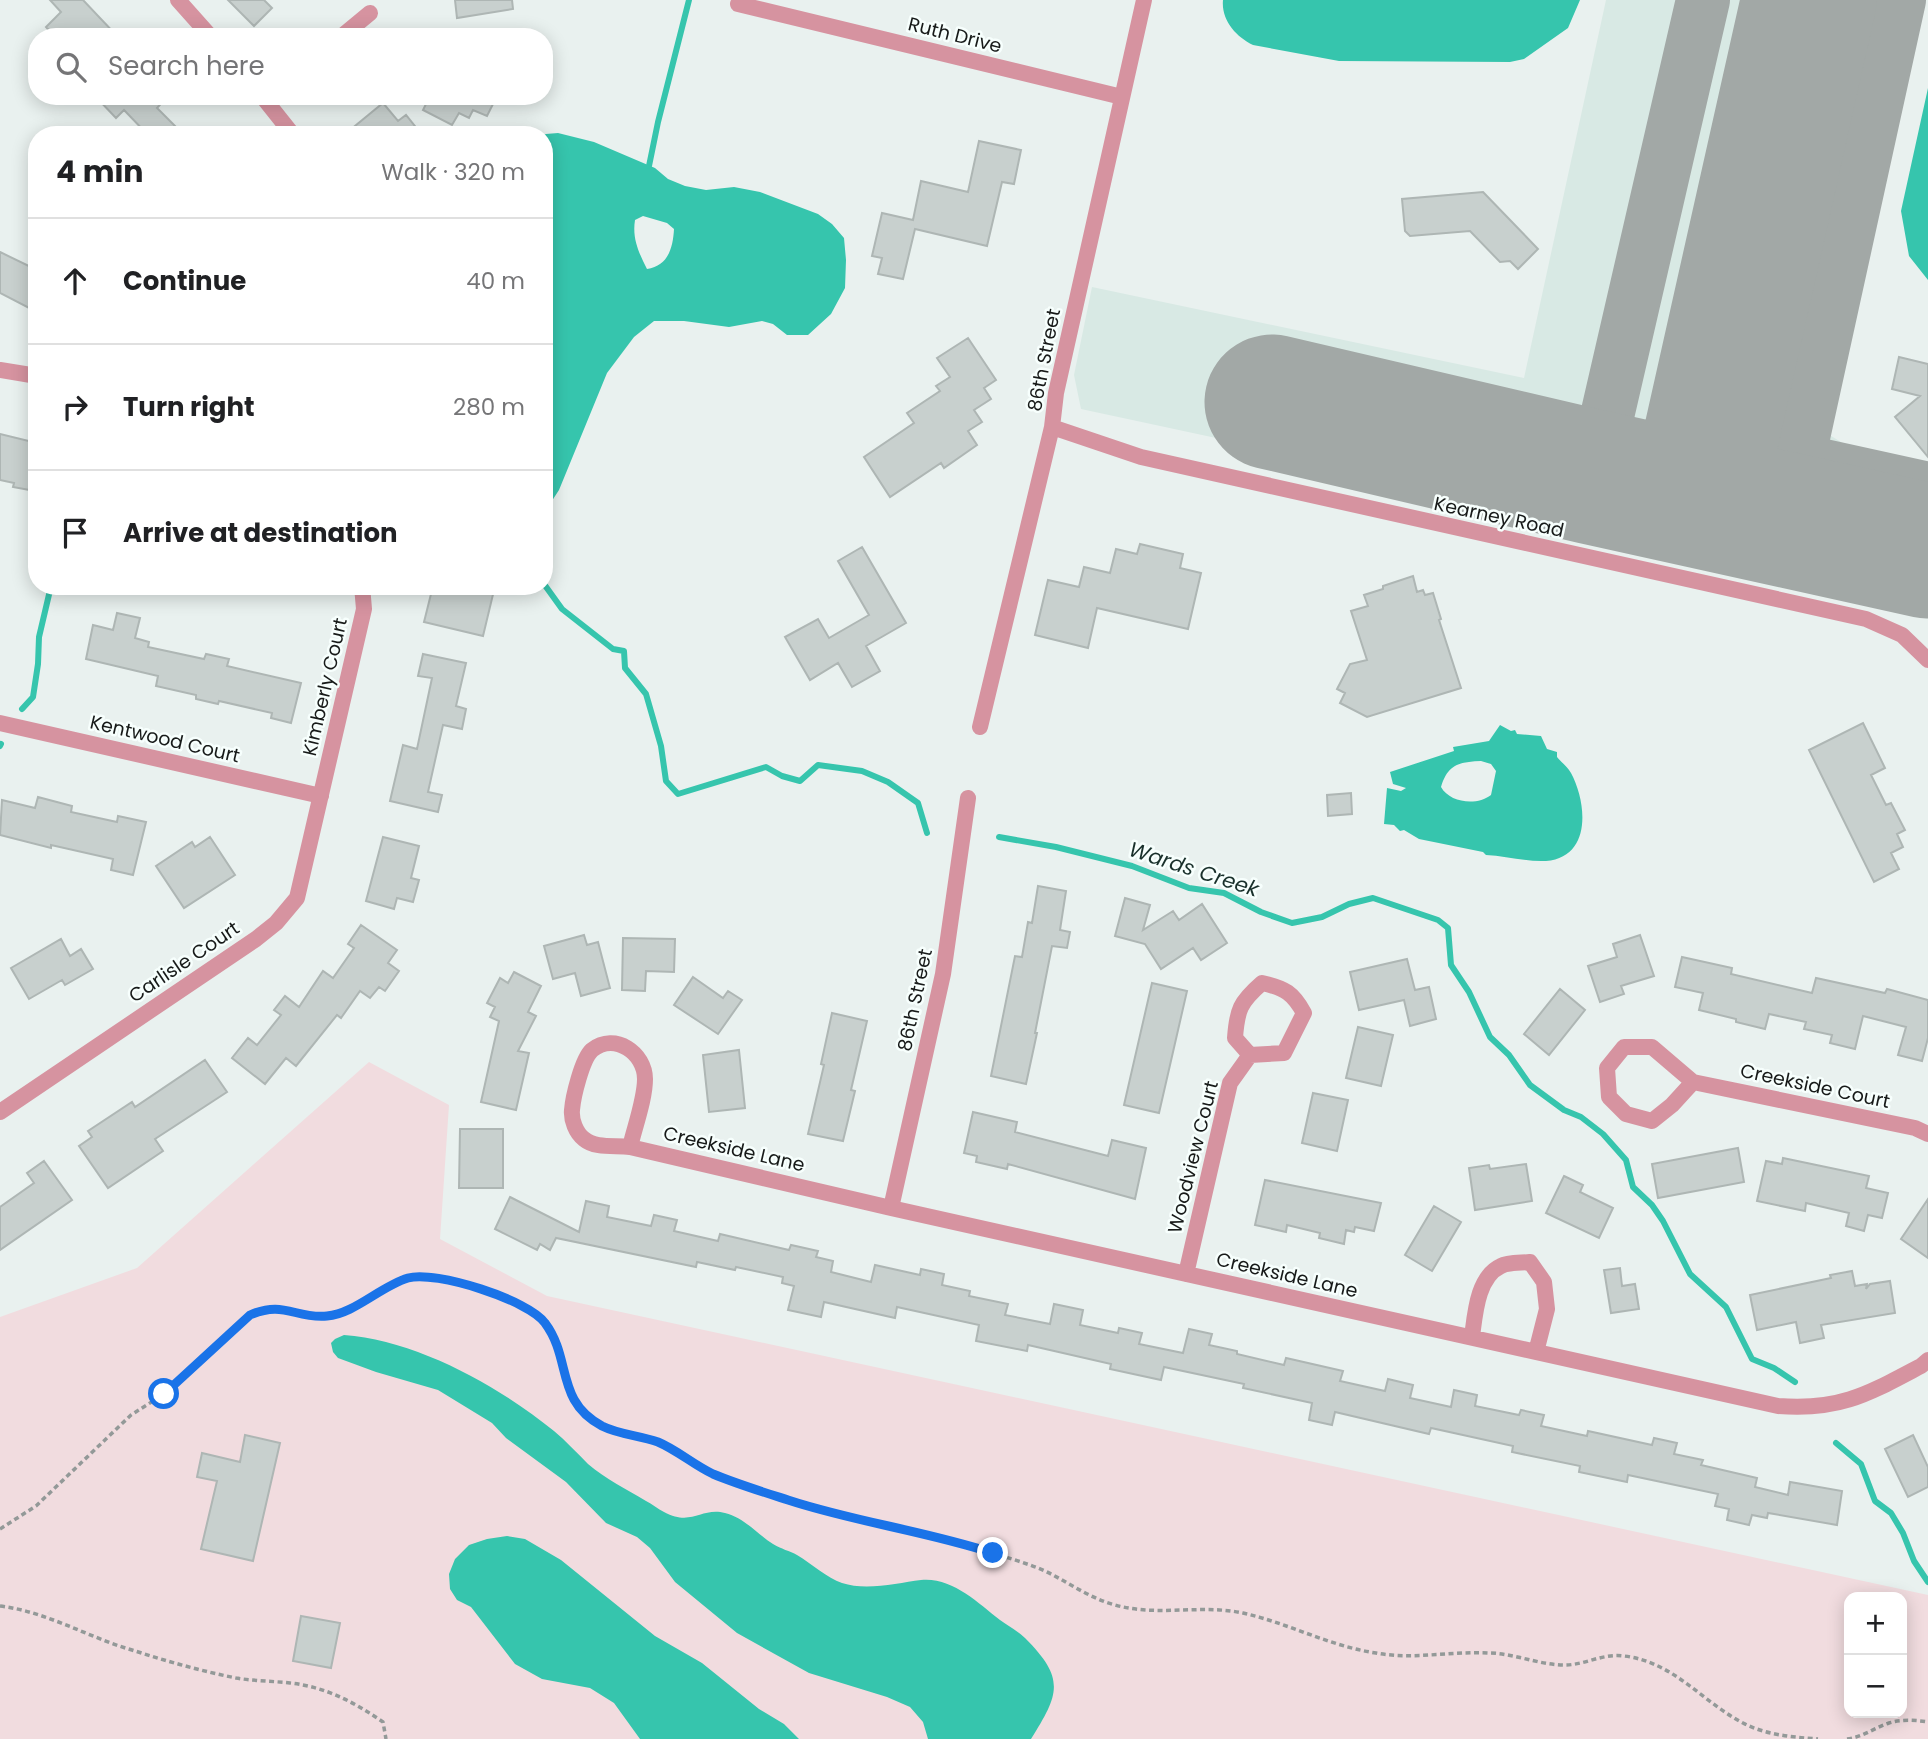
<!DOCTYPE html>
<html lang="en">
<head>
<meta charset="utf-8">
<style>
	:root { --surface:#fff; --page:#f2f2f2; --text:#202124; --muted:#757577; --line:#e0e0e0 }
	body { margin:0; font-family:Poppins,sans-serif; background:var(--page); color:var(--text) }
	.controls { position:absolute; right:21px; bottom:21px; display:grid; overflow:hidden; border-radius:14px; box-shadow:0 4px 18px #0003 }
	.controls button { width:63px; height:63px; display:grid; place-items:center; padding:0; border:0; border-bottom:2px solid var(--line); background:var(--surface); color:var(--text); font:35px sans-serif }
	.stop { position:absolute; width:21px; height:21px; margin:-16px; border:5px solid #1a73e8; border-radius:50%; background:#fff }
	.stop.end { background:#1a73e8; border-color:#fff; box-shadow:0 2px 7px #0008 }
	.list { margin:0; padding:0; list-style:none }
	h2 { display:flex; justify-content:space-between; align-items:center; height:91px; margin:0; padding:0 28px; font-size:30px }
	h2 small { font-size:23px; font-weight:400; color:var(--muted) }
	.list li { display:grid; grid-template-columns:46px 1fr auto; gap:21px; align-items:center; box-sizing:border-box; height:126px; padding:0 28px; border-top:2px solid var(--line) }
	.list b { display:block; font-size:26px; white-space:nowrap }
	.list em { font-size:23px; font-style:normal; color:var(--muted) }
	.icon { flex:none; width:38px; height:38px; fill:none; stroke:currentColor; stroke-width:2; stroke-linecap:round; stroke-linejoin:round }
	.map { position:relative; flex:none; width:1928px; height:1739px; overflow:hidden }
	.search { position:absolute; background:var(--surface); box-shadow:0 4px 18px #0003; left:28px; top:28px; width:525px; height:77px; display:flex; align-items:center; gap:18px; box-sizing:border-box; padding:0 24px; border-radius:28px; color:var(--muted); font-size:26px }
	.panel { position:absolute; background:var(--surface); box-shadow:0 4px 18px #0003; left:28px; top:126px; width:525px; height:469px; border-radius:28px }
	.map>svg:first-child { display:block }
	.built { fill:#d8e9e4 }
	.green { fill:#f1dcdf; fill-rule:evenodd }
	.water { fill:#36c5ad; fill-rule:evenodd }
	.lines { fill:none; stroke-linecap:round; stroke-linejoin:round }
	.stream { stroke:#36c5ad; stroke-width:6 }
	.taxiway { stroke:#a2a8a6; stroke-width:54 }
	.runway { stroke:#a2a8a6; stroke-width:135 }
	.building { fill:#c8d0ce; stroke:#aeb6b4; stroke-width:2 }
	.path { stroke:#939998; stroke-width:3.5; stroke-dasharray:5 3.5; stroke-linecap:butt }
	.minor { stroke:#d693a0; stroke-width:16 }
	.route { stroke:#1a73e8; stroke-width:9 }
	.labels { text-anchor:middle; dominant-baseline:central; stroke-width:5; stroke-linejoin:round; paint-order:stroke }
	.street-label { font-size:19px; fill:#171a19; stroke:#f7fffd }
	.water-label { font-size:21px; font-style:italic; fill:#19302b; stroke:#f7fffd }
</style>
</head>
<body>
<div class="map">
<svg width="1928" height="1739" viewBox="0 0 1928 1739">
	<rect width="100%" height="100%" fill="#e9f1ef"/>
	<path class="built" d="M1606 0H1916L1823 431 1867 458 1928 472V608L1878 580 1081 409 1074 375 1092 287 1524 378Z"/>
	<path class="green" d="M369 1062 449 1105 440 1239 547 1296 1928 1595V1739H0V1317L137 1268ZM1849 1597H1902V1713H1849Z"/>
	<path class="water" d="M1223 0H1580L1568 28 1524 59 1510 62 1339 61 1253 45C1236 37 1221 20 1223 0Z
		M1928 88V280L1909 256 1901 211Z
		M558 133 594 142 655 168 668 179 685 186 706 190 734 187 760 192 818 214 832 224 844 238 846 260 845 288 831 314 808 335H787L773 324 762 321 729 327 684 321H654L634 337 607 373 559 490 544 513V135H534ZM643 216 667 223 674 229C673 248 668 266 647 269 639 253 632 239 635 220Z
		M1500 725 1511 731 1515 730 1517 734 1541 736 1547 749 1557 752V757C1562 763 1567 766 1571 773 1587 803 1592 857 1546 861 1526 862 1506 856 1486 855L1483 852 1419 839 1404 830 1400 831 1394 825 1384 824 1387 788 1401 791 1406 788 1393 784 1390 772 1454 751 1453 747 1489 741ZM1481 761 1491 764 1496 771 1491 795C1477 806 1450 803 1441 787 1448 764 1459 762 1481 761Z
		M344 1335C416 1340 499 1386 554 1431 566 1441 577 1453 588 1464 606 1479 626 1489 646 1501 652 1504 658 1509 664 1512 692 1527 701 1507 725 1513 745 1518 757 1534 773 1544 781 1549 790 1551 797 1555 812 1564 827 1578 842 1583 866 1591 898 1583 921 1580 952 1577 977 1602 1000 1620 1008 1626 1018 1631 1025 1638 1066 1679 1059 1694 1031 1739H928L923 1722 910 1707 887 1697 809 1673 737 1633 675 1582 650 1548 637 1537 606 1523 566 1482 506 1438 492 1423 438 1390 376 1372 338 1358 333 1352 331 1343 335 1339Z
		M507 1536 525 1539 561 1560 655 1636 702 1663 759 1709 784 1724 799 1739H640L614 1703 590 1688 542 1679 515 1664 471 1607 457 1600 450 1589 449 1574 455 1559 469 1545 487 1539Z"/>
	<g class="lines">
		<path class="stream" d="M649 166 658 122 689 0
			M544 584 562 609 613 649 624 651 625 668 646 694 661 746 666 781 678 794 766 767 782 776 800 781 818 765 862 771 888 782 918 803 927 833
			M22 709 33 697 38 664 39 637 51 586
			M0 746 1 744
			M999 837 1056 847 1132 866 1189 888 1224 893 1261 912 1292 923 1322 917 1349 904 1373 898 1438 920 1448 928 1451 965 1469 992 1490 1037 1509 1055 1530 1085 1564 1110 1581 1117 1603 1134 1626 1160 1633 1187 1652 1205 1663 1221 1690 1274 1726 1307 1752 1359 1774 1368 1795 1382
			M1836 1443 1861 1464 1875 1501 1891 1513 1903 1533 1914 1561 1928 1582"/>
		<path class="taxiway" d="M1797 460 1928 489
			M1593 477 1703 0
			M1785 519 1899 0"/>
		<path class="runway" d="M1272 402 1593 477 1928 551
			M1697 499 1809 0"/>
	</g>
	<path class="building" d="M50 0H83L118 37H55L46 27 61 12Z
		M228 0H264L272 8 254 26Z
		M455 0H512L513 9 457 18Z
		M95 96H168L157 108 184 135H148L124 110 116 118Z
		M425 96H497L487 116 473 110 469 118 459 113 452 125 423 110 429 98Z
		M383 103 398 121 406 115 422 135H344Z
		M979 141 1021 150 1014 184 1002 182 987 246 915 229 903 279 878 274 882 258 872 256 882 213 913 220 921 181 968 192Z
		M1483 192 1538 249 1518 269 1510 261 1500 262 1470 231 1410 236 1405 231 1402 199Z
		M0 252 37 270V312L0 293Z
		M968 338 996 380 984 388 991 399 974 410 982 422 968 431 977 445 944 468 941 463 890 497 864 457 914 423 907 413 940 391 936 386 950 377 937 358Z
		M1899 357 1928 364V457L1895 417 1920 396 1892 389Z
		M0 434 37 443 35 491 13 487 14 483 0 480Z
		M1140 544 1183 554 1180 568 1201 573 1188 629 1097 608 1088 648 1035 635 1048 580 1079 587 1084 567 1110 573 1116 549 1137 554Z
		M862 547 906 623 866 646 880 671 852 687 838 663 810 680 785 637 818 619 829 638 869 615 838 561Z
		M1413 576 1417 592 1423 590 1425 595 1433 593 1441 619 1439 620 1461 688 1367 717 1340 703 1345 693 1337 689 1350 664 1367 660 1351 611 1368 606 1364 595 1383 589V586Z
		M433 586H495L483 636 424 622Z
		M117 613 140 618 135 638 149 642 148 647 204 659 206 654 229 659 227 666 301 683 291 723 271 718 272 713 219 701 218 704 196 699V695L156 686 158 676 86 659 93 625 113 630Z
		M423 654 466 663 456 706 466 709 462 729 443 725 428 792 442 795 438 812 390 801 403 745 417 749 432 678 418 676Z
		M1863 723 1885 768 1871 775 1886 805 1891 803 1905 830 1897 834 1903 847 1891 853 1899 869 1874 882 1809 750Z
		M1351 793 1352 814 1328 816 1327 795Z
		M38 797 72 806 71 812 117 822 118 816 146 822 133 875 111 870 113 859 51 845V848L0 835 2 800 35 808Z
		M210 837 235 875 184 908 156 866 192 842 195 847Z
		M383 837 419 846 411 878 419 880 413 902 397 898 394 909 366 901Z
		M1038 886 1066 891 1060 930 1070 932 1067 948 1052 946 1035 1033H1037L1026 1084 991 1076 1015 956 1022 957 1028 922 1032 923Z
		M1125 898 1150 905 1143 930 1173 911 1179 920 1202 904 1227 943 1201 960 1193 948 1161 969 1145 944 1115 936Z
		M361 925 397 950 388 963 399 971 385 991 379 987 370 998 360 991 341 1018 337 1015 296 1066 286 1058 265 1084 232 1058 248 1038 257 1045 281 1015 274 1010 285 996 299 1007 323 971 333 978 354 948 348 944Z
		M584 935 587 945 598 942 610 988 581 996 575 973 553 979 544 946Z
		M1640 935 1654 976 1621 986 1624 994 1600 1002 1588 966 1617 957 1613 944Z
		M623 938 675 939 674 972 646 971 645 991 622 990Z
		M61 939 70 956 81 949 93 969 65 985 62 980 29 999 11 968Z
		M1682 957 1732 968 1731 974 1812 993 1816 978 1885 993 1887 989 1928 1000V1038L1922 1061 1898 1055 1906 1027 1863 1016 1855 1049 1830 1043 1832 1035 1804 1029 1806 1022 1769 1014 1765 1029 1736 1022V1019L1699 1010 1703 993 1675 987Z
		M1407 959 1415 990 1429 987 1436 1019 1410 1026 1404 1000 1359 1010 1350 972Z
		M514 972 541 986 528 1012 536 1016 518 1051 529 1053 516 1110 481 1102 499 1021 490 1017 495 1007 487 1003 500 978 508 983Z
		M693 977 723 998 728 991 742 1000 718 1034 674 1005Z
		M1152 983 1187 991 1159 1113 1124 1105Z
		M1560 989 1585 1010 1549 1055 1524 1034Z
		M832 1013 867 1021 851 1090 855 1091 843 1141 808 1134 824 1065 821 1064Z
		M1358 1027 1393 1035 1381 1086 1346 1078Z
		M739 1050 745 1108 709 1112 703 1055Z
		M205 1060 227 1092 155 1139 163 1151 108 1188 79 1146 92 1137 88 1131 132 1102 135 1107Z
		M1313 1093 1348 1100 1337 1151 1302 1143Z
		M973 1112 1017 1122 1015 1132 1108 1156 1112 1140 1146 1148 1135 1199 1008 1164 1007 1169 976 1162 977 1156 964 1153Z
		M460 1129H503V1188H459Z
		M1738 1148 1744 1182 1658 1198 1652 1164Z
		M1783 1158 1869 1176 1866 1188 1888 1193 1882 1218 1868 1215 1864 1231 1846 1226 1849 1213 1806 1203 1805 1211 1757 1201 1766 1161 1782 1164Z
		M44 1161 72 1200 0 1250V1207L34 1183 27 1173Z
		M1526 1164 1532 1201 1475 1210 1469 1168 1489 1165 1490 1169Z
		M1564 1176 1583 1185 1580 1192 1613 1208 1599 1238 1546 1213Z
		M1265 1180 1381 1203 1374 1231 1355 1227 1354 1232 1346 1230 1344 1244 1319 1238 1320 1233 1287 1225 1286 1232 1255 1225Z
		M510 1197 579 1232 586 1201 609 1206 607 1217 651 1226 654 1215 677 1220 674 1231 718 1241 720 1234 789 1250 791 1245 818 1251 816 1257 833 1261 831 1272 871 1282 875 1265 920 1275 921 1269 944 1274 942 1285 970 1291 969 1296 1008 1304 1005 1315 1050 1324 1054 1304 1083 1310 1080 1325 1118 1333 1119 1328 1142 1333 1139 1344 1183 1353 1189 1329 1212 1334 1209 1345 1237 1351V1354L1284 1365 1286 1358 1343 1371 1340 1381 1385 1391 1388 1379 1413 1385 1410 1398 1451 1407 1454 1390 1477 1395 1475 1406 1519 1415 1521 1410 1544 1415 1541 1426 1587 1436 1588 1431 1652 1445 1654 1438 1677 1443 1674 1454 1703 1460 1701 1465 1757 1478 1755 1487 1788 1495 1790 1482 1842 1491 1837 1525 1768 1513 1767 1518 1752 1515 1749 1525 1727 1520 1729 1509 1715 1506 1718 1494 1628 1475 1627 1482 1579 1472 1580 1466 1512 1452 1513 1446 1431 1428 1429 1434 1335 1412 1332 1425 1309 1420 1312 1403 1243 1388 1244 1384 1164 1367 1161 1380 1110 1369 1111 1364 1028 1345 1027 1351 976 1341 979 1325 897 1307 895 1318 824 1302 821 1317 788 1310 794 1286 782 1283 783 1277 736 1267 735 1270 697 1262 696 1267 556 1238 550 1250 540 1244 537 1250 495 1229Z
		M1928 1199V1258L1901 1239Z
		M1434 1206 1461 1222 1432 1271 1405 1255Z
		M1620 1268 1622 1286 1635 1284 1639 1309 1611 1313 1604 1270Z
		M1852 1271 1855 1286 1867 1284 1866 1289 1870 1284 1890 1281 1895 1313 1821 1325 1824 1338 1800 1343 1796 1322 1757 1330 1750 1295 1831 1278 1830 1275Z
		M245 1435 280 1443 253 1561 201 1549 217 1481 197 1477 202 1453 240 1462Z
		M1913 1435 1928 1467V1487L1908 1497 1885 1449Z
		M301 1616 340 1623 331 1668 293 1661Z"/>
	<g class="lines">
		<path class="path" d="M0 1529 36 1506 131 1415 164 1394 250 1315C255 1312 260 1309 266 1308 289 1304 310 1321 334 1315 361 1308 383 1283 411 1277 432 1273 459 1282 479 1289 498 1295 526 1303 541 1317 578 1353 547 1405 611 1430 627 1436 645 1437 661 1443 679 1451 695 1465 713 1474 739 1485 768 1494 795 1502 861 1521 930 1532 996 1554 1012 1559 1029 1564 1045 1571 1068 1582 1089 1598 1115 1605 1158 1617 1201 1604 1243 1613 1288 1623 1329 1646 1376 1653 1413 1660 1450 1651 1488 1653 1514 1653 1538 1665 1565 1665 1585 1665 1603 1653 1624 1656 1674 1662 1701 1701 1743 1723 1766 1735 1792 1737 1818 1739
			M0 1606C48 1612 87 1637 132 1650 166 1661 201 1671 236 1678 254 1681 272 1681 290 1683 326 1687 354 1702 383 1722L386 1739
			M1847 1739C1863 1737 1874 1728 1889 1723 1902 1719 1915 1720 1928 1722"/>
		<path class="minor" d="M178 0 211 37
			M738 4 1122 97
			M341 37 370 13
			M262 96 293 135
			M0 370 37 376
			M1052 427 1141 457 1866 619 1902 635 1928 660
			M0 723 321 796
			M980 727 1052 427 1056 393 1144 0
			M1693 1082 1672 1105 1652 1121 1626 1114 1609 1097 1607 1068 1624 1047H1652L1693 1082 1915 1128 1928 1134
			M0 1112 256 939 276 923 297 898 364 609 362 586
			M630 1147C635 1126 645 1099 645 1079 645 1053 615 1032 592 1050 582 1059 573 1097 572 1110 571 1120 576 1133 584 1139 596 1149 615 1145 630 1147L891 1208 1778 1406C1840 1411 1868 1394 1921 1366L1928 1360
			M891 1208 943 974 968 798
			M1186 1274 1230 1083 1250 1055 1284 1053 1304 1013C1293 993 1285 988 1262 983 1240 1002 1237 1010 1235 1038L1250 1055
			M1472 1337C1475 1315 1477 1277 1501 1266 1508 1262 1521 1263 1530 1262L1544 1282 1547 1309 1536 1352"/>
	</g>
	<g class="lines">
		<path class="route" d="M164 1394 250 1315C284 1300 295 1319 327 1316 354 1314 381 1286 408 1278 435 1270 529 1300 545 1323 572 1359 555 1401 602 1426 620 1435 639 1435 658 1442 677 1450 694 1465 713 1474 737 1484 763 1492 788 1500 855 1522 926 1531 993 1553"/>
	</g>
	<g class="labels">
		<g class="street-label">
			<text transform="translate(955 35) rotate(14)">Ruth Drive</text>
			<text transform="translate(1044 360) rotate(-79)">86th Street</text>
			<text transform="translate(1499 517) rotate(12)">Kearney Road</text>
			<text transform="translate(325 687) rotate(-77)">Kimberly Court</text>
			<text transform="translate(165 739) rotate(13)">Kentwood Court</text>
			<text transform="translate(184 962) rotate(-34)">Carlisle Court</text>
			<text transform="translate(915 1000) rotate(-78)">86th Street</text>
			<text transform="translate(1815 1086) rotate(12)">Creekside Court</text>
			<text transform="translate(734 1149) rotate(13)">Creekside Lane</text>
			<text transform="translate(1193 1157) rotate(-76)">Woodview Court</text>
			<text transform="translate(1287 1275) rotate(13)">Creekside Lane</text>
		</g>
		<g class="water-label">
			<text transform="translate(1194 869) rotate(18)">Wards Creek</text>
		</g>
	</g>
</svg>
<div class="controls">
<button>+</button>
<button>−</button>
</div>
<div class="stop" style="left:164px;top:1394px"></div>
<div class="stop end" style="left:993px;top:1553px"></div>
<div class="search"><svg class="icon" aria-label="search" viewBox="0 0 24 24"><circle cx="10" cy="10" r="6"/><path d="M15 15l6 6"/></svg>Search here</div>
<section class="panel">
<h2>4 min<small>Walk · 320 m</small></h2>
<ul class="list">
<li><svg class="icon" aria-label="ahead" viewBox="0 0 24 24"><path d="M12 20V5M6 11l6-6 6 6"/></svg><div><b>Continue</b></div><em>40 m</em></li>
<li><svg class="icon" aria-label="right" viewBox="0 0 24 24"><path d="M7 20v-9h11M14 6l5 5-5 5"/></svg><div><b>Turn right</b></div><em>280 m</em></li>
<li><svg class="icon" aria-label="arrive" viewBox="0 0 24 24"><path d="M6 21V4h12l-3 4 3 4H6"/></svg><div><b>Arrive at destination</b></div></li>
</ul>
</section>
</div>
</body>
</html>
